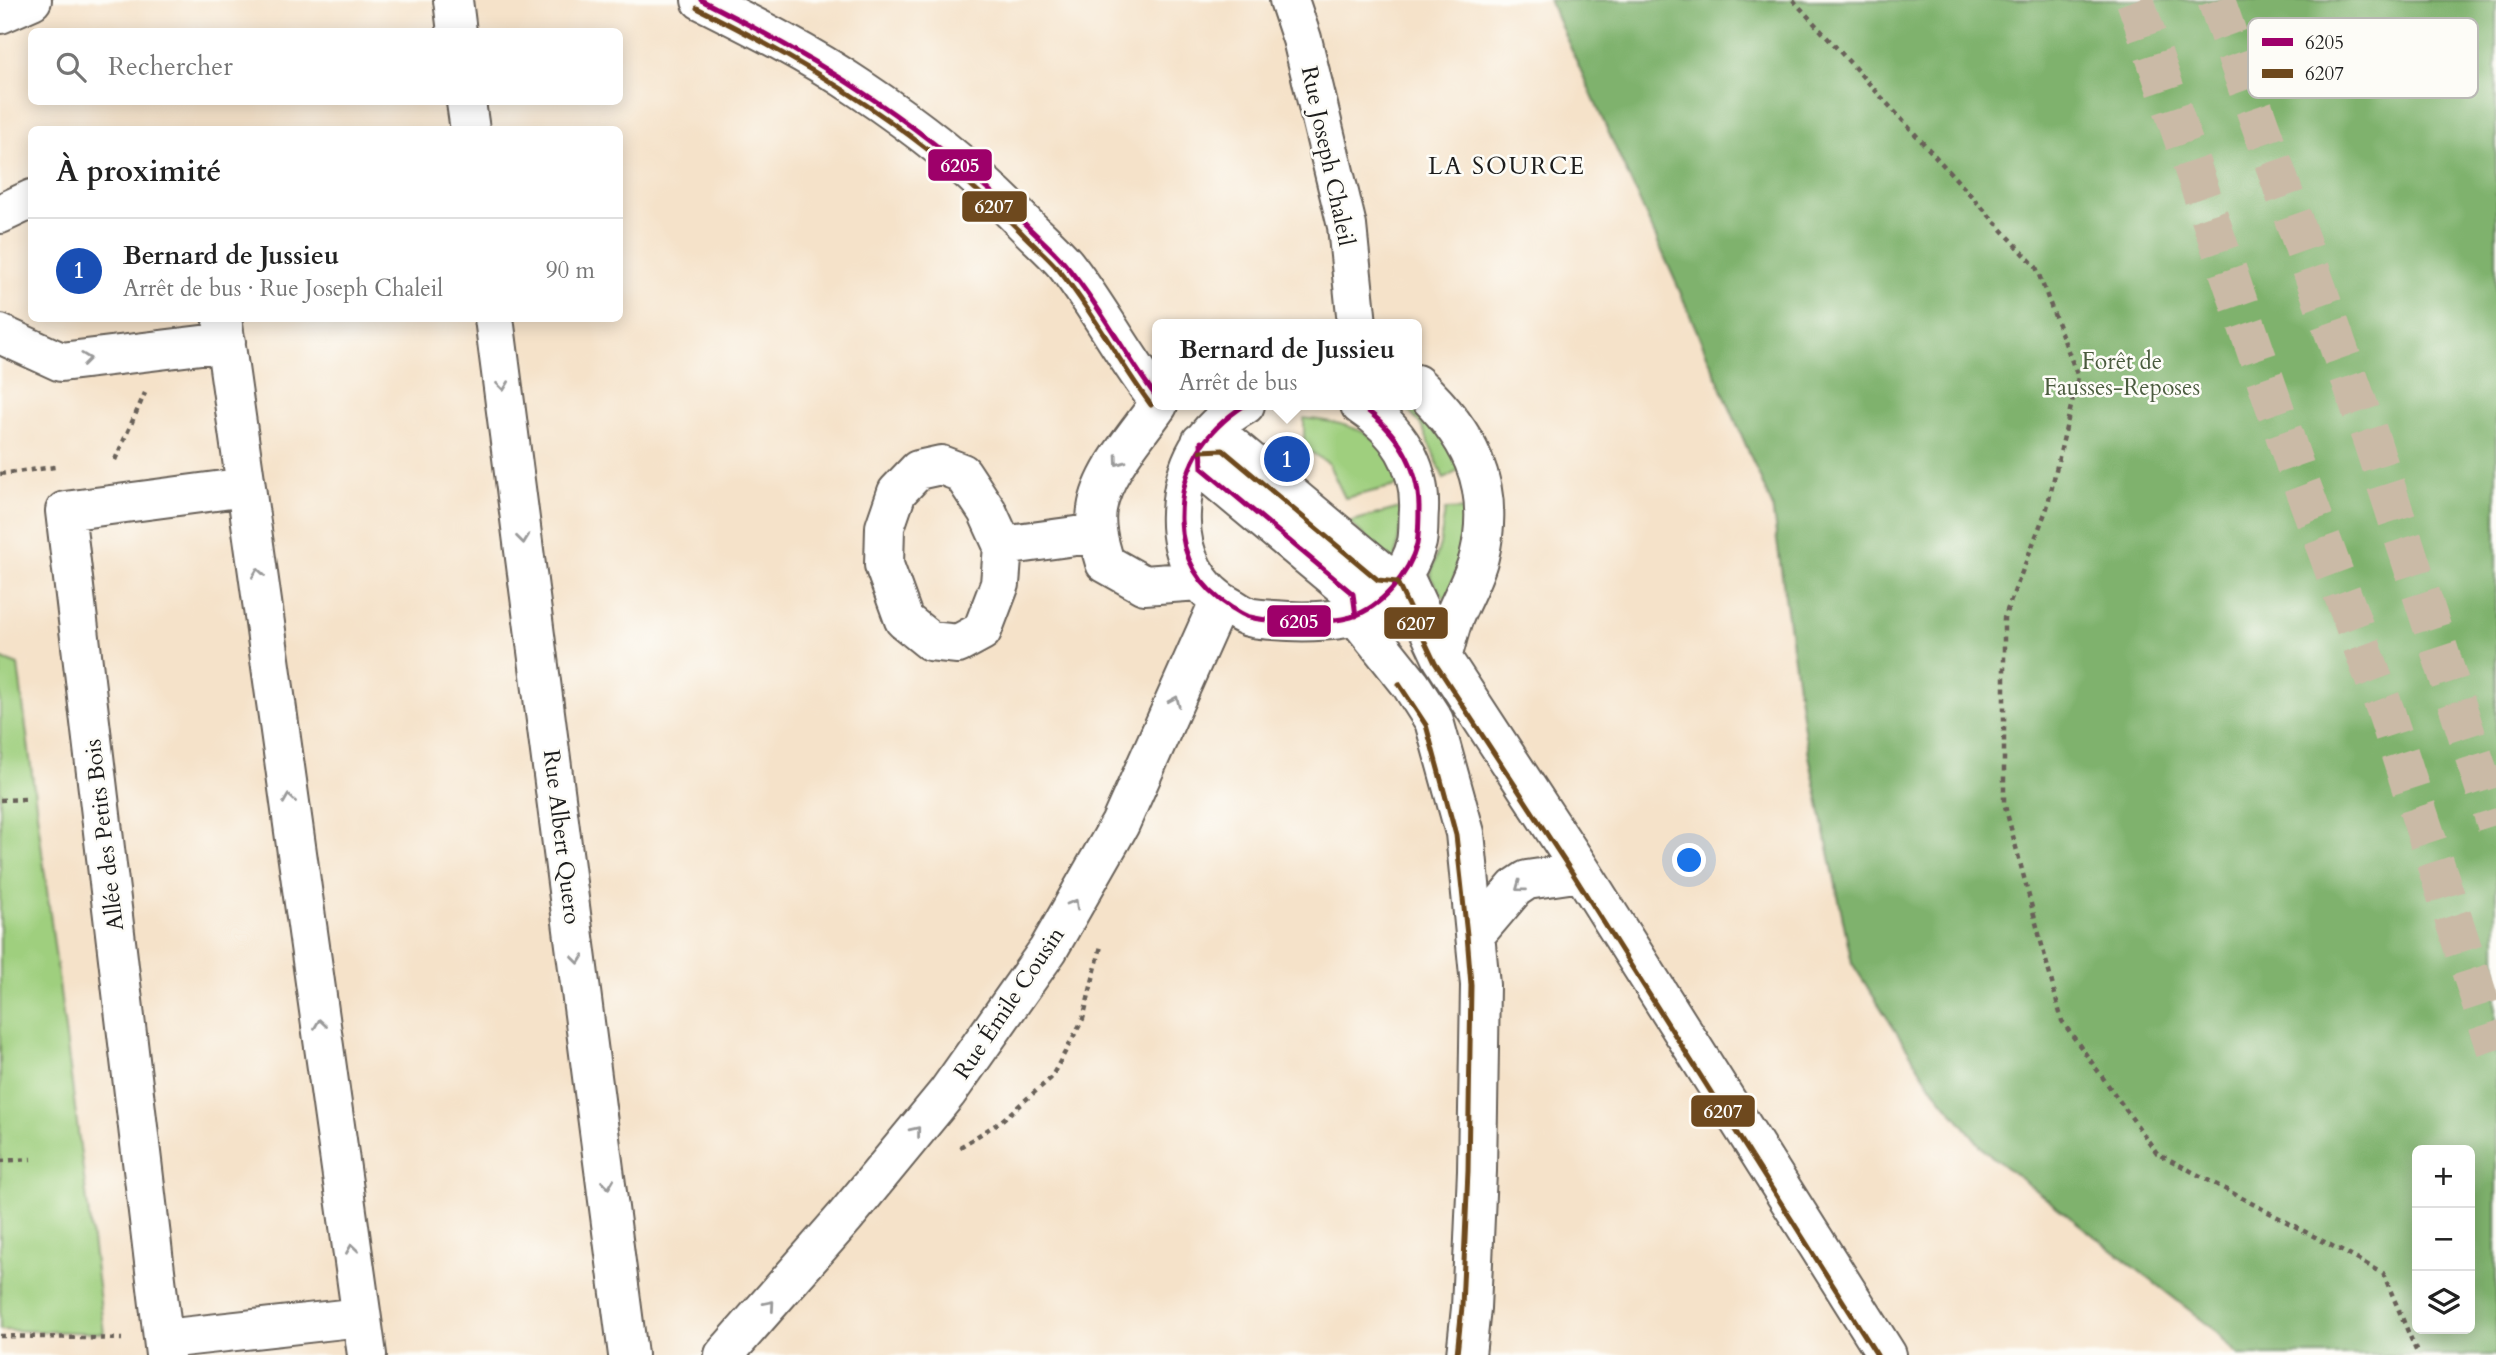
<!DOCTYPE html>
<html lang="fr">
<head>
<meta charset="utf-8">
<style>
	:root { --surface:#fff; --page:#f6f6f6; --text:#222; --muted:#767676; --line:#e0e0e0; --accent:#0b8043 }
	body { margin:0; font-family:Cardo,serif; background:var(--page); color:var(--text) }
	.controls { position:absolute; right:21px; bottom:21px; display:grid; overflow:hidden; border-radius:10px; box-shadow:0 4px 18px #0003 }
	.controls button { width:63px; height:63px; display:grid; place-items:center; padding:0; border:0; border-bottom:2px solid var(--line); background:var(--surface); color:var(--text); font:35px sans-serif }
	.you { position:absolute; left:1690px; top:861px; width:24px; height:24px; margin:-18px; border:5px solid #fff; border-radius:50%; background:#1a73e8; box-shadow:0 0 0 10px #1a73e833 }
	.badge { display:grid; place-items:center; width:46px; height:46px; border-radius:50%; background:var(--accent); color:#fff; font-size:23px; font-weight:700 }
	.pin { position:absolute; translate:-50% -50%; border:4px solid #fff; box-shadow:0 2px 7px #0006 }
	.popup { position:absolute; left:1152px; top:319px; width:270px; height:91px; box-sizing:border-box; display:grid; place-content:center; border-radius:10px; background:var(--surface); filter:drop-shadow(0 2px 5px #0005); font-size:23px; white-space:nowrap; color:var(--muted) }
	.popup b { font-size:26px; color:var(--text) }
	.popup::after { content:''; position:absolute; left:50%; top:100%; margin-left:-14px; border:14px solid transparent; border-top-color:var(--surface) }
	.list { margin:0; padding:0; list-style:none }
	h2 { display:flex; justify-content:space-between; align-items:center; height:91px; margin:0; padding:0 28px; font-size:30px }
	h2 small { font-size:23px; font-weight:400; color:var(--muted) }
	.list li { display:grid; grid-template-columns:46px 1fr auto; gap:21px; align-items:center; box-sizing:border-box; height:105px; padding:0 28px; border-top:2px solid var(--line) }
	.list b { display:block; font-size:26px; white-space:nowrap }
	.list p { margin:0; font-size:23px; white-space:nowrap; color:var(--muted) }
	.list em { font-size:23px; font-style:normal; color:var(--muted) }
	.icon { flex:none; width:38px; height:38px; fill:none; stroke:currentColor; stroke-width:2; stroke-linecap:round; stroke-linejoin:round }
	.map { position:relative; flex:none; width:2496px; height:1355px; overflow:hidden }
	.search { position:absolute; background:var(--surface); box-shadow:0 4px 18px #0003; left:28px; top:28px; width:595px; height:77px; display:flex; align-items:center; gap:18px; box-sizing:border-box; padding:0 24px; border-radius:10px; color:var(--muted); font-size:26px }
	.panel { position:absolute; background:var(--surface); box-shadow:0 4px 18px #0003; left:28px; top:126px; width:595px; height:196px; border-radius:10px }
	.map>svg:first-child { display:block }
	.green { fill:#9fcf7e; stroke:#5e764d; stroke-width:2 }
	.forest { fill:#7fb26d; stroke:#4e6744; stroke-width:2; fill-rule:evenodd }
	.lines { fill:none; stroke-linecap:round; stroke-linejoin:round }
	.highway-tunnel { stroke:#cabaa6; stroke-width:38; stroke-dasharray:38 19; stroke-linecap:butt }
	.minor-casing { stroke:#686159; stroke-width:42 }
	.path { stroke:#686159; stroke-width:4.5; stroke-dasharray:5 5; stroke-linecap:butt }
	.minor { stroke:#fff; stroke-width:38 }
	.bus-1-casing { stroke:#fdfcf7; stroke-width:10 }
	.bus-2-casing { stroke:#fdfcf7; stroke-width:10 }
	.bus-1 { stroke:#9e006a; stroke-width:5 }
	.bus-2 { stroke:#6e491e; stroke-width:5 }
	.oneway { stroke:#999 }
	.labels { text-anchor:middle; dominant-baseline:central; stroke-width:5; stroke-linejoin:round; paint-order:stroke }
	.street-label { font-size:23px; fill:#1c1c1c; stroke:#fdfcf7 }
	.park-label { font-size:23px; fill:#4a5b3e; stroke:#fdfcf7 }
	.neighbourhood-label { font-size:24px; letter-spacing:2px; fill:#1c1c1c; stroke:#fdfcf7 }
	.key { fill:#fdfcf7; stroke:#bab9b5; stroke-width:2 }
	.key-label { font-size:19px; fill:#1c1c1c }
	.line-badge { stroke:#fdfcf7; stroke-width:2.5 }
	.badge-label { font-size:19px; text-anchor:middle; font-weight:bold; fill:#fff }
</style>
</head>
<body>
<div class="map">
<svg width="2496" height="1355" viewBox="0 0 2496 1355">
	<rect width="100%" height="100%" fill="#fdfcf7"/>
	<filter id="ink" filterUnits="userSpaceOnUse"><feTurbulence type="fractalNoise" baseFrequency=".0143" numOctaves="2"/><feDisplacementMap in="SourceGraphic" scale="14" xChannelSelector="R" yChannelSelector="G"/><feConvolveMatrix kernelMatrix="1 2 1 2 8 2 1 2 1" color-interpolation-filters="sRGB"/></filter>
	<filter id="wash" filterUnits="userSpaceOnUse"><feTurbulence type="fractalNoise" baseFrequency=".00686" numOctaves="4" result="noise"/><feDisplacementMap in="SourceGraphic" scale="28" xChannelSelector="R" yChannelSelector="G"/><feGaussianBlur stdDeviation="1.57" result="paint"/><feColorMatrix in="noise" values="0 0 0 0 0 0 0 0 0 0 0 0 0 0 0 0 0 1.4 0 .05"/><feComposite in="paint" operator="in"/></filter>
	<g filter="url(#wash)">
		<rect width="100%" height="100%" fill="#f5e2c9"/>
		<path class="green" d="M1403 405H1416L1466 466 1444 479 1422 426Z
			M1304 418C1333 421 1370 427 1389 453 1395 461 1397 476 1400 485L1345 498 1328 463 1304 448Z
			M1403 507 1395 563 1349 522Z
			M1475 509 1447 601 1430 577 1440 544 1445 510Z
			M0 658 18 665 104 1333 0 1330Z"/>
		<path class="forest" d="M1549 0H2496V1355H2239L2211 1327 1985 1151 1931 1086 1852 963 1805 736 1772 506 1678 287ZM2417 1150H2470V1329H2417Z"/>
	</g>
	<g filter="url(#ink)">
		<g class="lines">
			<path class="highway-tunnel" d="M2135 0 2296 469 2386 712 2496 1050
				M2216 0 2372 442 2496 825"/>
			<defs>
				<path id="minor" d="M453 0 457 32
					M701 0C755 27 809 54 859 88 916 126 972 170 1020 219 1034 234 1051 248 1065 264 1099 307 1124 357 1158 400
					M1289 0 1302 39 1347 226 1357 324
					M0 14 32 0
					M466 102 470 130
					M0 214 32 199
					M222 318 246 487
					M494 318 628 1355
					M0 334 61 362 226 342
					M1416 384C1468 432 1497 484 1479 557 1474 577 1462 597 1454 617 1449 630 1446 644 1442 658
					M1158 405C1138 434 1102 473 1097 509 1094 527 1100 546 1105 563L1144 585 1199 581
					M1245 405C1202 429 1183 464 1181 513 1179 553 1197 591 1234 609 1240 613 1246 617 1253 618 1265 620 1278 620 1290 621 1305 622 1346 621 1358 614 1385 601 1410 572 1417 542 1419 532 1418 520 1419 510 1421 465 1397 429 1360 405
					M1201 442 1226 441 1384 573 1403 574 1442 658 1582 872 1887 1355
					M1201 442 1202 468 1353 594 1356 616 1411 685 1434 721 1465 833 1480 985 1477 1171 1471 1308 1466 1355
					M941 465 962 473 987 511 1003 546 1000 584 982 631 958 644 930 641 904 620 884 565 885 527 897 492 918 470Z
					M1003 546 1097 533
					M1476 934 1515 888 1527 880 1582 872
					M164 1339 361 1317
					M165 1355 65 511 246 487 367 1355
					M724 1355 845 1217 947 1093 1048 950 1120 824 1219 602"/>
			</defs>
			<use href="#minor" class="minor-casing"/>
			<path class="path" d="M1793 0 2036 267 2078 377 2047 508 2004 618V802L2062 1021 2157 1153 2383 1273 2418 1355
				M115 460 145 393
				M0 474 55 467
				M0 800 27 799
				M960 1147 1000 1122 1051 1078 1083 1019 1101 946
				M0 1161 31 1159
				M0 1336 122 1339"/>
			<use href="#minor" class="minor"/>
			<defs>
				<path id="bus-1" d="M701 0C824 62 929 128 1027 226 1039 238 1053 250 1064 263 1100 305 1125 356 1158 399
					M1245 405C1203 432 1180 469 1181 520 1182 558 1200 588 1232 608 1238 611 1243 616 1250 617 1264 621 1279 621 1293 621 1312 622 1333 622 1351 617 1382 607 1409 574 1417 544 1419 532 1419 518 1419 506 1418 462 1395 430 1360 405
					M1201 442 1202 468 1353 594 1356 616"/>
				<path id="bus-2" d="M697 8C818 68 924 135 1020 231 1032 244 1046 255 1058 269 1093 311 1118 361 1151 405
					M1201 451 1223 450 1378 580 1397 582 1435 663 1575 877 1877 1355
					M1399 684 1426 725 1456 835 1467 935 1471 985 1468 1171 1462 1307 1457 1354"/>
			</defs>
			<use href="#bus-1" class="bus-1-casing"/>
			<use href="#bus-2" class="bus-2-casing"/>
			<use href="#bus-1" class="bus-1"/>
			<use href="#bus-2" class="bus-2"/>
		</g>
		<defs><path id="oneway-chevron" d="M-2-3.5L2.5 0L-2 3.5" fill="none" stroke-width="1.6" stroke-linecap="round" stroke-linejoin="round" transform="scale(1.75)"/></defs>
		<g class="oneway">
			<use href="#oneway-chevron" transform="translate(86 359) rotate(-7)"/>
			<use href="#oneway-chevron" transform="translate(503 386) rotate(83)"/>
			<use href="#oneway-chevron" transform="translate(1119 461) rotate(126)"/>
			<use href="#oneway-chevron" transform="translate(523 539) rotate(83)"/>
			<use href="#oneway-chevron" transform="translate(258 573) rotate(-98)"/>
			<use href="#oneway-chevron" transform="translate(1175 701) rotate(-66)"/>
			<use href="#oneway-chevron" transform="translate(289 799) rotate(-98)"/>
			<use href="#oneway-chevron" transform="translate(1520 887) rotate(144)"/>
			<use href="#oneway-chevron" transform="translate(1074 904) rotate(-60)"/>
			<use href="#oneway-chevron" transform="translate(578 959) rotate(83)"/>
			<use href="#oneway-chevron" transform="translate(320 1024) rotate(-98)"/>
			<use href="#oneway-chevron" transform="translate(916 1131) rotate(-51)"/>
			<use href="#oneway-chevron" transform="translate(608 1184) rotate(83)"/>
			<use href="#oneway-chevron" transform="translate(352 1249) rotate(-98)"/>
			<use href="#oneway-chevron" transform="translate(770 1305) rotate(-49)"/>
		</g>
	</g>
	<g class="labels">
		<g class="street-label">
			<text transform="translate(1328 156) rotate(78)">Rue Joseph Chaleil</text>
			<text transform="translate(104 835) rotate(-97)">Allée des Petits Bois</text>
			<text transform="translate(562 837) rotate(83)">Rue Albert Quero</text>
			<text transform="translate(1009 1003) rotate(-56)">Rue Émile Cousin</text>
		</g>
		<g class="park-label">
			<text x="2122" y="361">Forêt de<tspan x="2122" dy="26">Fausses-Reposes</tspan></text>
		</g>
		<g class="neighbourhood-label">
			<text x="1507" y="166">LA SOURCE</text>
		</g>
	</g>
	<rect x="2248" y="18" width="230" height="80" rx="10" class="key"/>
	<rect x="2262" y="38" width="31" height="8" fill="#9e006a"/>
	<rect x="2262" y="69" width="31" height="9" fill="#6e491e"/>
	<g class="key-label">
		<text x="2305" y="49">6205</text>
		<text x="2305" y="80">6207</text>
	</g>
	<g class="line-badge">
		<rect x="927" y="148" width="66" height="34" rx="7" fill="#9e006a"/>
		<rect x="961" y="190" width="67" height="33" rx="7" fill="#6e491e"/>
		<rect x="1266" y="604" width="66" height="34" rx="7" fill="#9e006a"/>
		<rect x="1383" y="606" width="66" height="34" rx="7" fill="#6e491e"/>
		<rect x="1690" y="1094" width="66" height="34" rx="7" fill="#6e491e"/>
	</g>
	<g class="badge-label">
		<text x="960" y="172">6205</text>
		<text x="994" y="213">6207</text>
		<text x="1299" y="628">6205</text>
		<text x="1416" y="630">6207</text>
		<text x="1723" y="1118">6207</text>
	</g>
</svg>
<div class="controls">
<button>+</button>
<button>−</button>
<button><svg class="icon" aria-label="layers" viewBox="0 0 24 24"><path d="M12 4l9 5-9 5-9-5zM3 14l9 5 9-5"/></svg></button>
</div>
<div class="you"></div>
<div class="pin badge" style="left:1287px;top:459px;background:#1a4fb4">1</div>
<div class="popup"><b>Bernard de Jussieu</b>Arrêt de bus</div>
<div class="search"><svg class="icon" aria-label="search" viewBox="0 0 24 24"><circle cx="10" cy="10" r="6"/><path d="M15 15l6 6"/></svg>Rechercher</div>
<section class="panel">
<h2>À proximité<small></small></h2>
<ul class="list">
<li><span class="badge" style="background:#1a4fb4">1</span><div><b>Bernard de Jussieu</b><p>Arrêt de bus · Rue Joseph Chaleil</p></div><em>90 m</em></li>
</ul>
</section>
</div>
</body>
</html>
